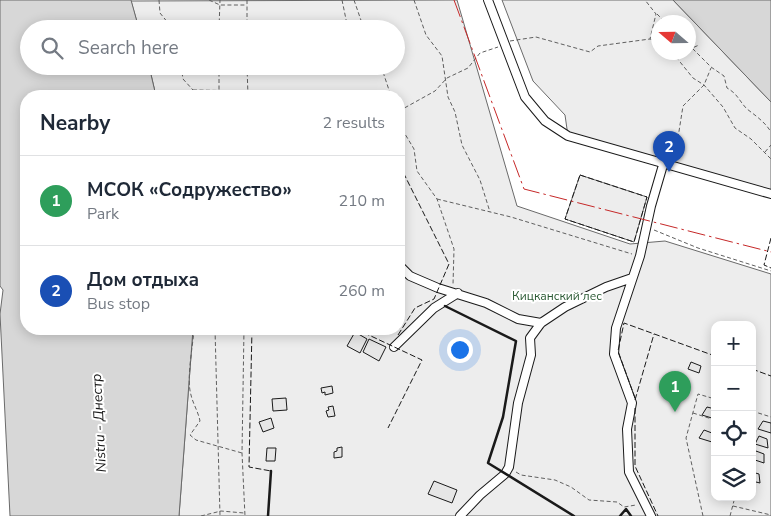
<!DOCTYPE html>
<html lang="en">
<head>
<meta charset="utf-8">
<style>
	:root { --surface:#fff; --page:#f2f2f3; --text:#1f2937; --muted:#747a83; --line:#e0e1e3; --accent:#ea580c }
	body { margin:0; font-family:"Nunito Sans",sans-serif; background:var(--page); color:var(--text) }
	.controls { position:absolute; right:15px; bottom:15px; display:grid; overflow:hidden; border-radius:10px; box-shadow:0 2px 12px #0003 }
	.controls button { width:45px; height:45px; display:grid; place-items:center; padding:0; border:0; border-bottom:1px solid var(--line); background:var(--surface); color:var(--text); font:25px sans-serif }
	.compass { position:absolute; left:651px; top:15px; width:45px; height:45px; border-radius:50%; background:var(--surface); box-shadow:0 2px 12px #0003; rotate:290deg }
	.you { position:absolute; left:459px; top:349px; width:18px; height:18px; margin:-12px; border:4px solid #fff; border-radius:50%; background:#1a73e8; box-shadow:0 0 0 8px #1a73e833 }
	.badge { display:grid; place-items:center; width:32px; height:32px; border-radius:50%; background:var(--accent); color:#fff; font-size:16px; font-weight:700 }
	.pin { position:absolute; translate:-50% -41px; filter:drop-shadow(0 1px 2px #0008) }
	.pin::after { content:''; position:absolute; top:26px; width:18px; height:15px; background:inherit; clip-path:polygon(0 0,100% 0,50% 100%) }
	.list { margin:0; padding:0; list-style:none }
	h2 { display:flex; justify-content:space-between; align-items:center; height:65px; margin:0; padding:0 20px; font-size:21px }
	h2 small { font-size:16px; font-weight:400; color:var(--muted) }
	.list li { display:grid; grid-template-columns:32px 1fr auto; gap:15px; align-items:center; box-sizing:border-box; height:90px; padding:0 20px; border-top:1px solid var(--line) }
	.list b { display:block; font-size:19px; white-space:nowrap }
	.list p { margin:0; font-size:16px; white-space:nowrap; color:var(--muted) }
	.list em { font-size:16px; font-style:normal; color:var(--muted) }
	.icon { flex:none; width:28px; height:28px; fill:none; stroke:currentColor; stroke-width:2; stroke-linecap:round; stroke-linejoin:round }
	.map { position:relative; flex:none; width:771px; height:516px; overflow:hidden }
	.search { position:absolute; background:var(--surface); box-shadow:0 2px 12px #0003; left:20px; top:20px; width:385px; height:55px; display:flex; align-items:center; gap:12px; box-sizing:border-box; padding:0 18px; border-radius:28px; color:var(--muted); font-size:19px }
	.panel { position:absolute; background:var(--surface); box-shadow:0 2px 12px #0003; left:20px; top:90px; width:385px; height:245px; border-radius:20px }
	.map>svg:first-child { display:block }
	.built { fill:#ededed; stroke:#6a6a6a; fill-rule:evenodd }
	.water { fill:#d7d7d7; stroke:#6a6a6a }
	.building { fill:#e6e6e6; stroke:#1a1a1a }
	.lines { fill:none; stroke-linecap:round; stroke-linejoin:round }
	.minor-casing { stroke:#1a1a1a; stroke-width:10 }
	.path { stroke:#5f5f5f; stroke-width:1; stroke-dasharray:4 2.5; stroke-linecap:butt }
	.minor { stroke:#fff; stroke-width:8 }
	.fence { stroke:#1a1a1a; stroke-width:1; stroke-dasharray:6 2.5; stroke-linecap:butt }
	.wall { stroke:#1a1a1a; stroke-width:2.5 }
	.power { stroke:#c62828; stroke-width:1; stroke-dasharray:18 4 2.5 4; stroke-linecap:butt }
	.labels { text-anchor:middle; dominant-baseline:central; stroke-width:4; stroke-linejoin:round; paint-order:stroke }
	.park-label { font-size:12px; fill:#2b5a34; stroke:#fff }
	.water-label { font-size:14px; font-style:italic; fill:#1a1a1a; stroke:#fff }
</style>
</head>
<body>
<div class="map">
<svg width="771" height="516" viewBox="0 0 771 516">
	<rect width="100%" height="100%" fill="#fff"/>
	<path class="built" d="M457 0 517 206 630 244 665 241 771 274V516H179L193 329H399V96H156L149 66H396V29H139L131 1ZM715 325H752V497H715Z
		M502 0H673L771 102V194L568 136 565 115 533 81ZM658 22H688V52H658Z
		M580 175 647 197 634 242 565 219Z"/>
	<path class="water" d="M0 0H131L139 29H29V66H149L156 96H26V329H193L179 516H10L0 314 3 290 0 286Z
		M673 0H771V102Z"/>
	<path class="building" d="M355 332 367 339 360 353 347 346Z
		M369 339 386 347 379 361 363 352Z
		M691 362 701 366 699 373 688 369Z
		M332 386 333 393 325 395V392L322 393 321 388Z
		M286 398 287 410 273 411 272 399Z
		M333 406 335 416 328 417 326 411 329 410 328 407Z
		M707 407 715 409V419L702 415Z
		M271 418 274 428 263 432 259 422Z
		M763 421 771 423V433L758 429Z
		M704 430 712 433V442L699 438Z
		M759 436 767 439 768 448 755 444Z
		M342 447V457L334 458V452L337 451V448Z
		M267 448H276L275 461H266Z
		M756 451 764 454V463L752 459Z
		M752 472 759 474 760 483 752 481Z
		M434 481 457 490 452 503 428 494Z"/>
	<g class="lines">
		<defs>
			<path id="minor" d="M488 0 525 97 545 121 568 136 771 194
				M399 265 410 276 438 288 486 303 518 319 541 323
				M394 347 434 308 458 293
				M460 516 480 495 505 474 509 467 518 403 531 355 530 338 541 323 565 307 606 287 632 278
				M651 516 629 472 627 429 632 403 614 354 616 328 640 256 651 206 663 165"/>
		</defs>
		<use href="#minor" class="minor-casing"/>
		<path class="path" d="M159 0 160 13 173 29
			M209 0 220 5H247
			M247 0V29
			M342 0 348 29
			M354 0 364 29
			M414 0 426 35 442 56 448 97 455 112 462 145 480 180 490 212
			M657 14 665 22
			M219 29 220 0
			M650 39 658 41
			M510 41 536 37 590 52 598 46 650 39 656 14 645 0
			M688 44 711 67 724 76 727 88C738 94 739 101 747 109 756 116 765 122 771 132
			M688 50 699 45
			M672 52 693 78 704 85 723 107 735 128 751 139 771 159
			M181 66 183 79 193 90 194 96
			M219 66V96
			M247 66 248 96
			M381 66 391 96
			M193 90 248 91
			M399 111 435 91 447 78 468 68 480 53 498 47
			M399 124 414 149 417 171 437 199 454 249 453 285
			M765 152 771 145
			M673 157 677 144 683 106 704 85 711 68
			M437 199 511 217 632 254
			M654 230 698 248 771 271
			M194 329C193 346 186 379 191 395 193 404 198 411 200 421L190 435 196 440 242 453
			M215 329 220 516
			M244 329 242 453 245 516
			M752 411 771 417
			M693 413 715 420
			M752 421 754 412
			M516 472 521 475 555 480 571 487 589 500 617 502 624 507 636 505
			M733 506 771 515
			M201 516 221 511 244 513
			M703 516 686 438 698 394 715 399
			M730 516 735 497"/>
		<use href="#minor" class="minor"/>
		<path class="fence" d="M580 175 647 197 634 242 565 219Z
			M771 238 764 265 771 268
			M252 329 249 467 271 471
			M356 329 422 360 388 428
			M398 335 415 308 434 299 449 264 399 164
			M752 369 771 376
			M635 398 618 351 624 323 715 356
			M635 400 654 334
			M635 408V466L658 516"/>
		<path class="wall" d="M445 306 516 341 503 417 488 463 574 516
			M268 516 271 471
			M620 516 626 509 631 516"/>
		<path class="power" d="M454 0 524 189 771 252"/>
	</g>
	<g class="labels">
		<g class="park-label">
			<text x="557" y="296">Кицканский лес</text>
		</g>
		<g class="water-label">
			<text transform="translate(99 423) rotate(-93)">Nistru - Днестр</text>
		</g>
	</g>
</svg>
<div class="controls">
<button>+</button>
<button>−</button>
<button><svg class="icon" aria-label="locate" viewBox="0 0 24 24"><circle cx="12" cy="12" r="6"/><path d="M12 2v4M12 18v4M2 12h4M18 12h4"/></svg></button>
<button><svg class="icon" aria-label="layers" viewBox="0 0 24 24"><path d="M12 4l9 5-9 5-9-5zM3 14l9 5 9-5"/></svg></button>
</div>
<svg class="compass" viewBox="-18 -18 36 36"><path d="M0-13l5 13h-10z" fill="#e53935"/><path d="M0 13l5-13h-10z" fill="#747a83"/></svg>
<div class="you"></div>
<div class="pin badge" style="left:675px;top:412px;background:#2e9e5b">1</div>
<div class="pin badge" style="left:669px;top:172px;background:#1a4fb4">2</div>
<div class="search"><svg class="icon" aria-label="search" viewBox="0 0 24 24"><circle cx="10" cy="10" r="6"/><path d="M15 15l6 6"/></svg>Search here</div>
<section class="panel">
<h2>Nearby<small>2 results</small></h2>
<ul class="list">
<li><span class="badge" style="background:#2e9e5b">1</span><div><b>МСОК «Содружество»</b><p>Park</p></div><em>210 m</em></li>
<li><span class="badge" style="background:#1a4fb4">2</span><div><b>Дом отдыха</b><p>Bus stop</p></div><em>260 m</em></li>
</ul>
</section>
</div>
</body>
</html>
